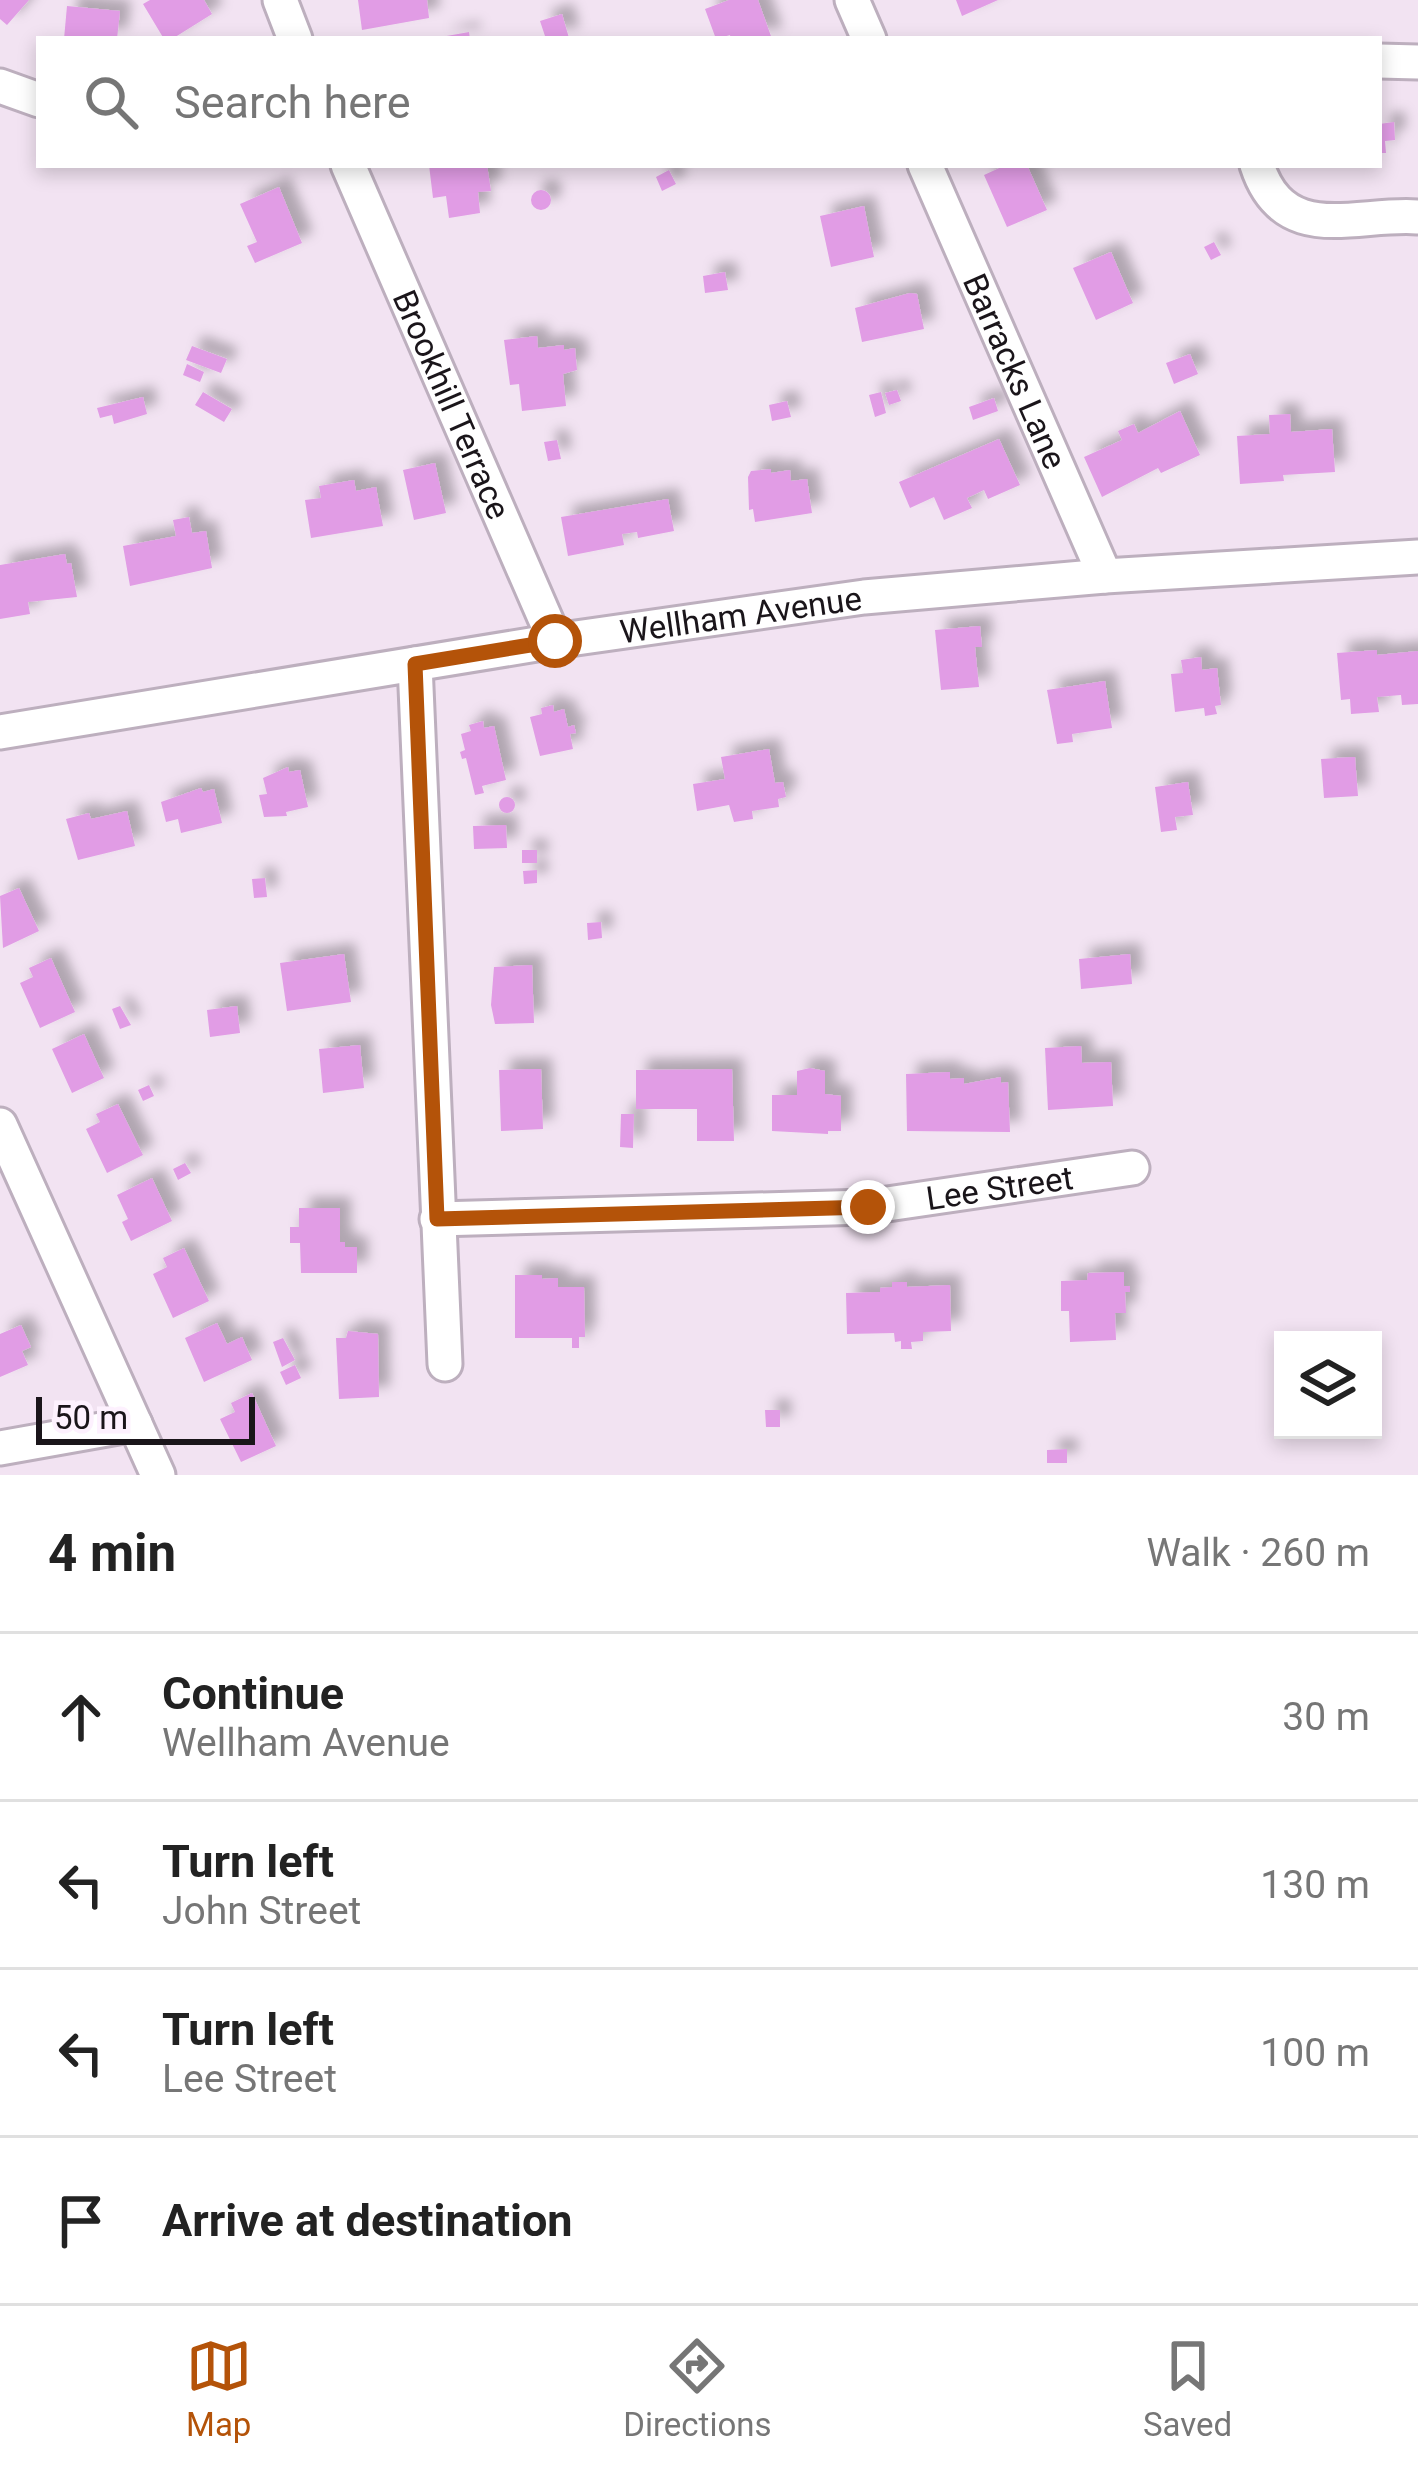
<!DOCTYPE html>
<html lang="en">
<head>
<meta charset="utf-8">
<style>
	:root { --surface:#fff; --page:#f6f6f6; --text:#222; --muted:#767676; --line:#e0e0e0; --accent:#b45309 }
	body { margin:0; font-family:Roboto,sans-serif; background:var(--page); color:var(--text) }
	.controls { position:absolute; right:36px; bottom:36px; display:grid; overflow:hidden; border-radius:0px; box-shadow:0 6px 18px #0003 }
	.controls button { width:108px; height:108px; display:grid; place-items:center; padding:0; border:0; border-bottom:3px solid var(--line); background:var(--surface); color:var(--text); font:60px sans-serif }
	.scale { position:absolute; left:36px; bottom:30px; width:219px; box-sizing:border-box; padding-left:12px; border:6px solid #1a151a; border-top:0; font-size:33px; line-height:42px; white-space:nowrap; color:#1a151a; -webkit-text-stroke:9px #fdf1fe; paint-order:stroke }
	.stop { position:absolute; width:36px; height:36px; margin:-27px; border:9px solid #b45309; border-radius:50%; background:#fff }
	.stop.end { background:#b45309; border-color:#fff; box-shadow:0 3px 12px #0008 }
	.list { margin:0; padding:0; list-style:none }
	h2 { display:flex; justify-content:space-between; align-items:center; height:156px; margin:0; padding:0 48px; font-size:51px }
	h2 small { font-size:39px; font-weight:400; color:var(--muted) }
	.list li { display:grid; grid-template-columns:78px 1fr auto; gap:36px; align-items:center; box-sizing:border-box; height:168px; padding:0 48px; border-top:3px solid var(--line) }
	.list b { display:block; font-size:45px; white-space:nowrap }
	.list p { margin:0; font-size:39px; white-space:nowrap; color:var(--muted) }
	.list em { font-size:39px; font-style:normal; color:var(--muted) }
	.icon { flex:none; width:66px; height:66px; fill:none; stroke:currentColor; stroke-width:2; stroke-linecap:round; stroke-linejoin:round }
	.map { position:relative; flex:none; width:1418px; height:1475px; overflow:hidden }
	.search { position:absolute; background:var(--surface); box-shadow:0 6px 18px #0003; left:36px; right:36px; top:36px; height:132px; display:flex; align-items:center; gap:30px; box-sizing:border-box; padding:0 42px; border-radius:0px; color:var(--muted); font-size:45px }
	.sheet { height:828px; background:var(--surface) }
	nav { display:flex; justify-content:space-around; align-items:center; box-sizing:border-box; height:168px; border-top:3px solid var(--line); background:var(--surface); font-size:33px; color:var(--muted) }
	nav a { display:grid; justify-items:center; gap:6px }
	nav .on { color:var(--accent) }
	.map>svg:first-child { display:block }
	.building { fill:#e19ce5; filter:url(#shadow) }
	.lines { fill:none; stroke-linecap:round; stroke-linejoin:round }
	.minor-casing { stroke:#bdafbe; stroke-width:39 }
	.minor { stroke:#fff; stroke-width:33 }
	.route { stroke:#b45309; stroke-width:15 }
	.labels { text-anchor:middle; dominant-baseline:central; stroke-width:12; stroke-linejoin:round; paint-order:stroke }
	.street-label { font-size:33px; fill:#1a151a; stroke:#fdf1fe }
</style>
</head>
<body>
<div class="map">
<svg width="1418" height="1475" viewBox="0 0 1418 1475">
	<defs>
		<filter id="shadow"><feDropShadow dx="11" dy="-11" stdDeviation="6" flood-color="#0004"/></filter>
	</defs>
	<rect width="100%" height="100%" fill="#f2e3f2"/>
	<path class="building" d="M0 0H29L7 25 0 19Z
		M150 0H204L212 14 172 39H164L143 4Z
		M358 0H427L429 18 362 30Z
		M729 0H758L772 39H731L730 35 716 39 705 9Z
		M956 0H998L962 16Z
		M67 6 120 11 117 39H64Z
		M562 14 569 38 546 39 540 21Z
		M469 32 470 39H441V37Z
		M1394 122 1395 140 1385 141 1386 153H1379V124Z
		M429 165H487L491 191 478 192 480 213 449 218 446 196 433 198Z
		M1006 165H1027L1047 210 1007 227 984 175Z
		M669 170 676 184 662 191 656 177Z
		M279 187 302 243 255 263 247 246 257 242 240 204Z
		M531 200a10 10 0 1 1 20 0a10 10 0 1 1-20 0Z
		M864 206 874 257 831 267 820 216Z
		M1214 242 1221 255 1211 260 1204 247Z
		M1111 252 1133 303 1096 320 1073 268Z
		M725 272 728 290 705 293 703 276Z
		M910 293 917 294 924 329 862 342 855 308Z
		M537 336 538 348 564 345V350L575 348 577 370 563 374 566 406 522 411 519 384 510 385 504 340Z
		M192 346 227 359 221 373 186 360Z
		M1190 354 1198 374 1174 384 1166 363Z
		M187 364 204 372 200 382 183 375Z
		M897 390 901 401 889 405 885 393Z
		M203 392 232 409 224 422 195 405Z
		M881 392 886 413 875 417 869 395Z
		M143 397 147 414 114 424 112 415 100 418 97 408Z
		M994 398 998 411 973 420 969 407Z
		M787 401 791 417 772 421 769 405Z
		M1180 411 1200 455 1161 473 1158 468 1102 497 1084 457 1122 440 1118 431 1134 424 1138 433Z
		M1290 414 1291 432 1332 429 1335 472 1283 475 1284 481 1240 484 1237 436 1270 434 1269 415Z
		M999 439 1020 485 988 499 984 490 967 498 972 508 944 520 934 497 910 508 899 482Z
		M557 440 561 459 548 461 544 442Z
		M435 463 446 513 414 520 403 470Z
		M771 469V473L790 470 791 481 807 479 812 513 755 522 753 509 749 510 748 477 751 471Z
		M354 480 356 491 376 487 383 526 311 538 305 500 321 498 319 486Z
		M668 499 674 531 638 538 637 532 622 534 624 545 568 556 561 517Z
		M189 517 192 533 206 531 212 568 130 586 123 546 176 536 173 520Z
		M65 554 67 564 71 563 77 597 28 602 30 614 0 619V565Z
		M980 626 982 647H975L979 687 941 690 935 630Z
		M1377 650V655L1418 651V704L1402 705 1401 695 1377 697 1379 712 1351 714 1350 699 1341 700 1337 653Z
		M1201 657 1202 670 1217 668 1221 705 1215 706 1217 714 1205 716 1204 708 1175 712 1171 674 1183 673 1181 660Z
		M1105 681 1112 728 1072 734 1073 742 1057 744 1047 690Z
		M553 705 554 712 564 709 568 727 574 725 576 733 570 734 573 749 540 756 530 717 542 714 541 708Z
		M483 721 484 728 494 726 506 780 482 786 484 793 475 795 466 758 462 759 460 752 465 750 461 734 471 731 469 725Z
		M769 749 775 783 783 782 786 797 778 799 779 807 752 811 753 819 734 822 729 805 697 811 693 784 725 779 721 757Z
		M1352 757H1355L1358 796 1324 798 1321 759Z
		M288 767 289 772 300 770 308 807 286 812 287 816 264 817 259 795 267 794 263 778Z
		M1188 782 1193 815 1175 817 1177 830 1161 832 1155 787Z
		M201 788 203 792 214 789 222 823 181 833 178 819 166 822 161 802Z
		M499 805a8 8 0 1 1 16 0a8 8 0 1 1-16 0Z
		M127 811 135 846 78 860 66 819 89 813 91 819Z
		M506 825 507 848 474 849 473 826Z
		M522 850H537V863H522Z
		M537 870V883L524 884 523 871Z
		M265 878 267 897 254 898 252 879Z
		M19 888 39 931 3 948 0 896Z
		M601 922 602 938 588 940 587 923Z
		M344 954 351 1002 287 1011 280 963Z
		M1130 954 1132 984 1081 989 1079 959Z
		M51 958 75 1012 40 1028 20 983 33 977 29 968Z
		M532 965 534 1023 495 1024 491 1005 494 967Z
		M120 1006 131 1025 120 1029 112 1009Z
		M237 1006 240 1033 210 1037 207 1010Z
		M84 1034 104 1078 72 1093 52 1049Z
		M360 1045 364 1088 323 1093 319 1049Z
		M1081 1046 1082 1063 1111 1062 1113 1106 1048 1110 1045 1048Z
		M810 1068 825 1071V1094L841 1096V1131H828V1134L772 1131V1095H797V1071Z
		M530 1069H541L543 1129 501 1131 499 1070Z
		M732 1069 734 1141H697V1109H636V1070Z
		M950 1072V1079L964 1078V1084L1001 1077V1083L1008 1082 1010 1132 907 1131 906 1074Z
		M149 1085 154 1096 143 1101 138 1090Z
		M118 1104 143 1155 107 1173 86 1129 100 1122 96 1114Z
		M621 1114H634L633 1148 620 1147Z
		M185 1163 191 1173 178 1180 173 1169Z
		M152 1178 172 1221 131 1241 122 1222 128 1219 117 1195Z
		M299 1208H340V1242H345V1247H357V1273H301L300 1243H290V1227H299Z
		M184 1248 209 1301 173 1318 153 1274 167 1267 163 1258Z
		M1124 1272V1286H1130V1292H1125L1126 1313H1115L1116 1340 1070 1342 1069 1311H1061V1281L1087 1280 1088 1273Z
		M515 1275H542V1279L558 1278V1287H584L585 1337H579V1348H572V1338H515Z
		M892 1282H907V1287L950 1285 951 1331 923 1332V1341L911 1342 912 1349H901V1341L895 1342 894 1333 847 1334 846 1293 880 1292V1288L892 1287Z
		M217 1323 227 1344 242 1337 252 1360 204 1382 185 1338Z
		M21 1325 31 1347 22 1351 28 1365 0 1377V1334Z
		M348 1331 378 1334 379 1397 339 1399 336 1338H346Z
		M283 1338 295 1360 282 1367 273 1342Z
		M295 1365 301 1378 286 1385 280 1372Z
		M252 1393 276 1446 241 1462 220 1419 235 1412 231 1403Z
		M765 1410H780V1427H766Z
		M1067 1449V1463H1047V1450Z"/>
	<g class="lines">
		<defs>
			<g id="minor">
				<path d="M280 0 295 39"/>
				<path d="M852 0 869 39"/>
				<path d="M1379 61 1418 62"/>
				<path d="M0 86 39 100"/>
				<path id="s1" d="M348 165 555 641"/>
				<path id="s2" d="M925 165 1105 576"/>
				<path d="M1257 165C1284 248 1356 212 1418 217"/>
				<path d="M415 664 445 1364"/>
				<path id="s3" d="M0 732 555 641 864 597 1105 576 1418 557"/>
				<path d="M0 1125 158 1475"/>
				<path id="s4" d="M437 1219 867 1207 1132 1168"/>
				<path d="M0 1448 135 1424"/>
			</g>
		</defs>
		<use href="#minor" class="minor-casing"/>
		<use href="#minor" class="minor"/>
	</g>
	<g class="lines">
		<path class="route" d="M555 641 415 664 437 1219 868 1207"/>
	</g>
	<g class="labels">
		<g class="street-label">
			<text stroke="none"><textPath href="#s2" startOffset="225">Barracks Lane</textPath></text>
			<text stroke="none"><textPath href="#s1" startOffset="261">Brookhill Terrace</textPath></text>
			<text stroke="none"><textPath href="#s3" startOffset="750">Wellham Avenue</textPath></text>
			<text stroke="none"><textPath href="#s4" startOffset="564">Lee Street</textPath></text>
		</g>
	</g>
</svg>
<div class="controls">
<button><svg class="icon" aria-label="layers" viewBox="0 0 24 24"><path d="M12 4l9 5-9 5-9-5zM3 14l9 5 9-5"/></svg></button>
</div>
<div class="scale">50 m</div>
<div class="stop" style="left:555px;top:641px"></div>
<div class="stop end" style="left:868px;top:1207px"></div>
<div class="search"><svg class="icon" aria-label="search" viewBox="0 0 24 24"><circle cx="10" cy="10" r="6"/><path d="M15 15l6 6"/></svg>Search here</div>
</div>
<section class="sheet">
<h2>4 min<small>Walk · 260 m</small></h2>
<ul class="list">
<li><svg class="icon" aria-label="ahead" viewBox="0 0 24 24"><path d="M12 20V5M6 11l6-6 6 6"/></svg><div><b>Continue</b><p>Wellham Avenue</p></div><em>30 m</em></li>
<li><svg class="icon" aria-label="left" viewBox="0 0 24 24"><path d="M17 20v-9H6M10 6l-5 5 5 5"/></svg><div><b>Turn left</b><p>John Street</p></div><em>130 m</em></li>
<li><svg class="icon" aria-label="left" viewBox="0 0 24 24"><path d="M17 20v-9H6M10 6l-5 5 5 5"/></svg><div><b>Turn left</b><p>Lee Street</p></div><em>100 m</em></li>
<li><svg class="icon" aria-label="arrive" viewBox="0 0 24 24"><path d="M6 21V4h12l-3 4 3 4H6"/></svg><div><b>Arrive at destination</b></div></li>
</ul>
</section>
<nav>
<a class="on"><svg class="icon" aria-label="map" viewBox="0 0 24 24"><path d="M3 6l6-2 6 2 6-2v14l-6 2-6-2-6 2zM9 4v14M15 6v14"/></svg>Map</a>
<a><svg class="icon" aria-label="directions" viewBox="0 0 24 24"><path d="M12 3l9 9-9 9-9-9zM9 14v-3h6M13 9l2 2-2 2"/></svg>Directions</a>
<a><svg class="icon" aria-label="saved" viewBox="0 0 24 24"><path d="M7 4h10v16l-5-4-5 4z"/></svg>Saved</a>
</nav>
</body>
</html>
